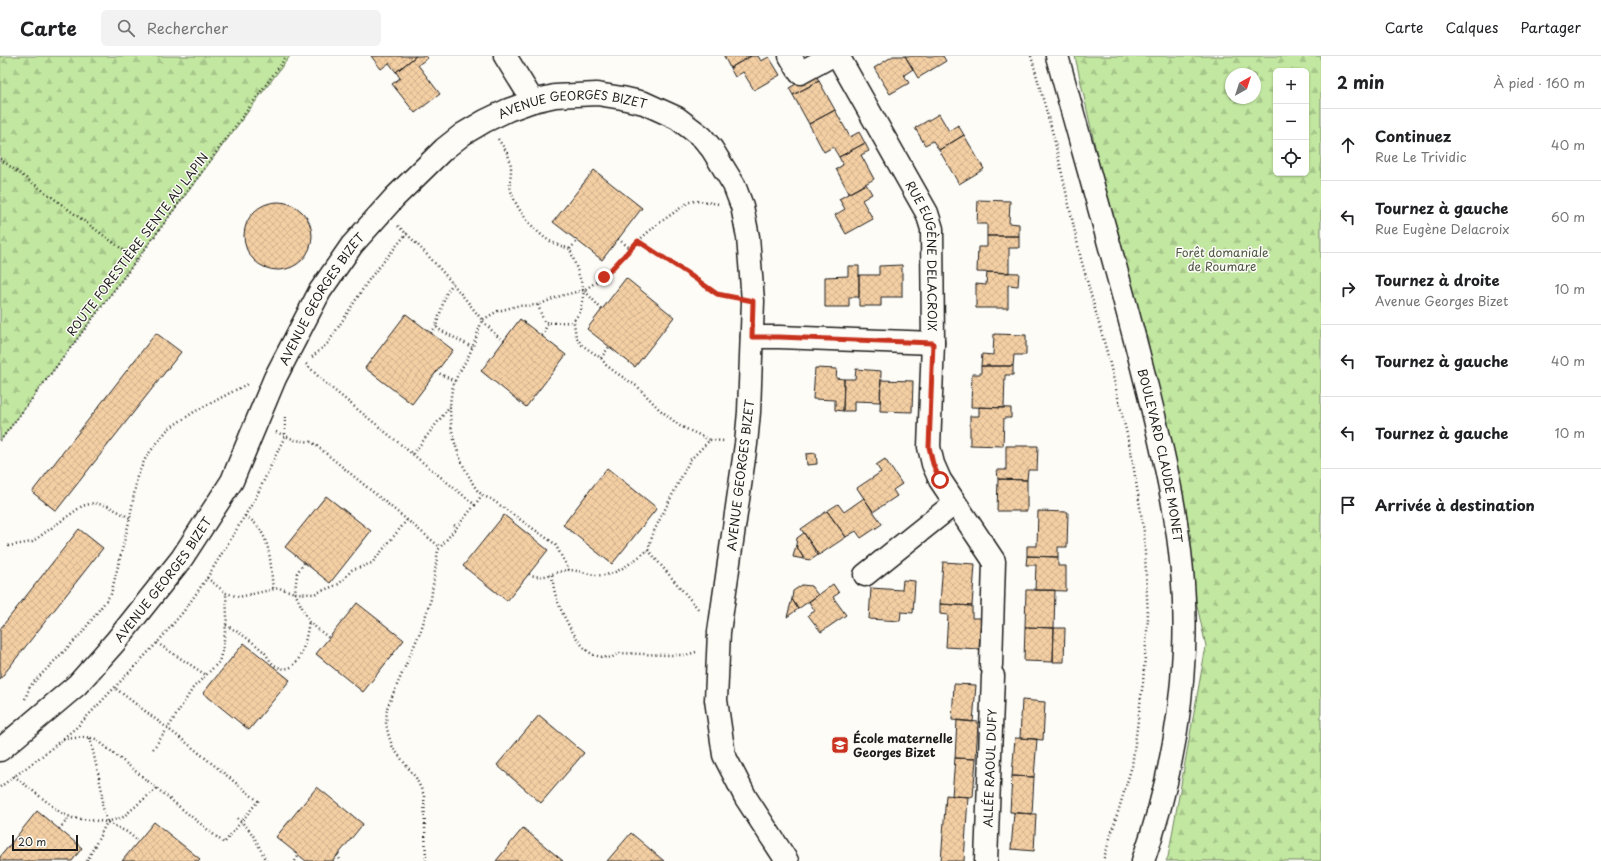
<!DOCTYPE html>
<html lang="fr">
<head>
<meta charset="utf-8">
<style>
	:root { --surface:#fff; --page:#f2f2f2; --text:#202124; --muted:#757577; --line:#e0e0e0 }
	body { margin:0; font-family:"Playpen Sans",sans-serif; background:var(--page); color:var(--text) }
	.controls { position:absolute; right:12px; top:12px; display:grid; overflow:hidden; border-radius:6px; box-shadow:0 1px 3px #0004 }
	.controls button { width:36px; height:36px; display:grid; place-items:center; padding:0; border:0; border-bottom:1px solid var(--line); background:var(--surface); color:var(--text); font:20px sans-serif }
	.compass { position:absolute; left:1225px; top:12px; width:36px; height:36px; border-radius:50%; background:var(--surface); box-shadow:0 1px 3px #0004; rotate:39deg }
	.scale { position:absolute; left:12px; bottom:10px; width:66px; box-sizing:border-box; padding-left:4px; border:2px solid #1c1c1c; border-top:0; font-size:11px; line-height:14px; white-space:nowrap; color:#1c1c1c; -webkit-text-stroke:3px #fdfcf7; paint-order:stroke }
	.stop { position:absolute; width:12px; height:12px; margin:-9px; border:3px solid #c8321e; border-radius:50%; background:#fff }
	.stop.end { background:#c8321e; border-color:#fff; box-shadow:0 1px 4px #0008 }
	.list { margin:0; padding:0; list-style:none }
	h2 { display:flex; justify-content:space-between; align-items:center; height:52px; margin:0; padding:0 16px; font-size:17px }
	h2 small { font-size:13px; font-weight:400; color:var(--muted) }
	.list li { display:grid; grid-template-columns:26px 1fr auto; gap:12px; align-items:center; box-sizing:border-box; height:72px; padding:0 16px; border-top:1px solid var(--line) }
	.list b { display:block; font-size:15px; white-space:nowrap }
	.list p { margin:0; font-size:13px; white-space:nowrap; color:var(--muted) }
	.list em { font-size:13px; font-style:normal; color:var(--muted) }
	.icon { flex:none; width:22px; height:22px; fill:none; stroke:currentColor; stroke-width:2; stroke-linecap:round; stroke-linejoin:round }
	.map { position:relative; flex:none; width:1321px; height:805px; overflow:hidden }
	header { display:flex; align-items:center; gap:24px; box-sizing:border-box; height:56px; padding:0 20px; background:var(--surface); border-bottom:1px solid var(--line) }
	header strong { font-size:19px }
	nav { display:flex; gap:22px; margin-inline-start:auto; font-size:14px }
	.search { width:280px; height:36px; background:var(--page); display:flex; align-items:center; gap:10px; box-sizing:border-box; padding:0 14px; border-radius:6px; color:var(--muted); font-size:15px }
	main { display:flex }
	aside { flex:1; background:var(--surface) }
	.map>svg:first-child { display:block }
	.forest { fill:url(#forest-firs); stroke:#6f825e; fill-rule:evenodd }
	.building { fill:url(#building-cross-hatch); stroke:#1c1c1c }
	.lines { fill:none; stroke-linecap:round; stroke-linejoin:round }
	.street-casing { stroke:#1c1c1c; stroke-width:25 }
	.secondary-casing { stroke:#1c1c1c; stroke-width:25 }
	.path { stroke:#1c1c1c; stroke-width:2.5; stroke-dasharray:1 3; stroke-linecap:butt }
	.street { stroke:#fdfcf7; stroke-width:22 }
	.secondary { stroke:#fdfcf7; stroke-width:22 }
	.route { stroke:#c8321e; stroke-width:5 }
	.labels { text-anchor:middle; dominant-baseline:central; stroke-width:3; stroke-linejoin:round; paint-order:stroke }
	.street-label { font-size:12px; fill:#1c1c1c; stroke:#fdfcf7 }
	.park-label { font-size:12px; fill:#4e5944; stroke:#fdfcf7 }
	.poi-label { font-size:12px; font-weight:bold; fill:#1c1c1c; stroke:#fdfcf7; text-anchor:start }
</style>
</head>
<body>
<header>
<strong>Carte</strong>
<div class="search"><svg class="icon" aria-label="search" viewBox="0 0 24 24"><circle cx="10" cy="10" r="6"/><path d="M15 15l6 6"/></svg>Rechercher</div>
<nav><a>Carte</a><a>Calques</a><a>Partager</a></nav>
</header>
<main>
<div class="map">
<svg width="1321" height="805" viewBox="0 0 1321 805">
	<defs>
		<pattern id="forest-firs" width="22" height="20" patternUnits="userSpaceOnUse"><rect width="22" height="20" fill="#c2e7a1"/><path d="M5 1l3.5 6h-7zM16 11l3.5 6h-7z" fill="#a6c68a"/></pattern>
		<pattern id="building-cross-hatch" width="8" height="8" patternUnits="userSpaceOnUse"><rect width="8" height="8" fill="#f4cfa4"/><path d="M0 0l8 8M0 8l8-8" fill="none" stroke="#d1b18d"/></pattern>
	</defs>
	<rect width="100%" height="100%" fill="#fdfcf7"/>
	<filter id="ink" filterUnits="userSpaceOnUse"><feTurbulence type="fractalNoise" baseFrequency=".025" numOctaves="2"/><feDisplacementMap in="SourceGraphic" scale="8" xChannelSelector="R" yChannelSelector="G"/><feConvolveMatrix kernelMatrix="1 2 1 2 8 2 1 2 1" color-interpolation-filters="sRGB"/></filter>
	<g filter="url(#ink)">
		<path class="forest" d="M0 0H290L0 385Z
			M1075 0H1321V805H1166L1168 801 1206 590ZM1276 15H1306V117H1276ZM1231 18H1255V42H1231Z"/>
		<path class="building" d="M371 0H416L396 16 389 7 381 13Z
			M416 0H426L428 2 418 9 440 38 415 57 392 28 400 22 396 16Z
			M724 0H751L730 12Z
			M751 0H758L761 5 769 1 780 19 754 34 743 16 735 21 730 12Z
			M893 0H905L913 13 904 19 909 27 890 38 874 12Z
			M905 0H943L946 5 918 22Z
			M815 17 819 25 793 39 789 32Z
			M819 25 835 54 809 68 793 39Z
			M835 54 850 81 859 76 865 87 839 101 833 91 824 96 809 68Z
			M939 58 949 75 958 69 964 79 939 94 933 85 925 89 915 72Z
			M964 79 984 113 959 128 939 94Z
			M865 87 869 95 861 99 874 123 849 137 836 113 843 109 839 101Z
			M594 114 642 152 602 204 553 166Z
			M866 128 872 138 862 144 873 163 846 178 835 159 845 153 839 143Z
			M978 144 1010 145 1009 167 1019 168V180H987V168H977Z
			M244 180a34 34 0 1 1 68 0a34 34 0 1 1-68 0Z
			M987 180H1019V192H1009V217L977 216 978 191H987Z
			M902 209V241H881V250H859V219H879V210Z
			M848 210H859V241H849V251H825V221L848 220Z
			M987 216 1019 217 1018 230 1008 229V252H976V228L986 229Z
			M626 222 674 261 635 311 587 273Z
			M406 258 453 294 412 348 365 312Z
			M520 263 566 299 526 351 481 315Z
			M156 277 181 296 56 455 32 436Z
			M994 278 1026 279V299H1014L1013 310H981L982 298 993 299Z
			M981 310H1013V319H1005L1004 352 971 351 972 318H981Z
			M815 312 837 313 836 322 844 323 843 355 835 354V344L813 343Z
			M856 313 881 315 880 346 854 345V355H843L844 323H855Z
			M881 324 913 325 912 356 880 355Z
			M979 351 1011 352V362H1004L1003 390 970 389V360H979Z
			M1006 390H1038L1037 414H1028L1027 424 998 423 997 414H1006Z
			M816 397 817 408 807 409 806 398Z
			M885 403 902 428 893 434 897 440 873 456 857 432 881 416 876 409Z
			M607 412 657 452 612 508 563 469Z
			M998 423 1027 424V455H997Z
			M326 440 371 475 330 527 285 491Z
			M864 442 882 468 861 482 856 475 846 481 827 455 838 448 844 456Z
			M827 455 846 481 819 499 801 473Z
			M1038 455 1068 456 1067 491H1058V501L1027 500V490H1037Z
			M504 459 548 494 507 545 463 510Z
			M79 473 103 492 0 623V573Z
			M804 477 818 499 811 504 804 503 796 489 797 482Z
			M796 489 804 503 793 501Z
			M1027 500 1058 501V510H1066V535L1035 534 1036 509H1026Z
			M943 506 975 508 972 550 940 548Z
			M903 524 915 525 913 557 901 556 900 565 869 563 871 532 902 534Z
			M833 528 839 537 833 541 846 559 821 576 808 559 815 555 809 546Z
			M802 529 811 530 818 539 798 553 792 543 793 535Z
			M1026 534H1055L1054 572 1025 571Z
			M792 543 798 553 787 561Z
			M357 547 404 584 363 636 316 598Z
			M940 548 972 550V562H981L979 593 946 591 948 559 940 558Z
			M1025 571 1054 572 1053 606 1024 605Z
			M1054 572H1065L1064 606H1053Z
			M244 587 290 624 249 674 203 637Z
			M954 628 976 629 973 666 952 664Z
			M1022 644 1045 646 1043 684 1020 682Z
			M539 659 584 697 541 747 497 709Z
			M957 664 978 666 976 703 955 702Z
			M1015 682 1037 683 1034 721 1012 720Z
			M955 702 976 703 973 741 952 740Z
			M1012 720 1034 721 1032 758 1010 756Z
			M317 731 363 768 333 805H306L276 781Z
			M946 739 968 741 964 805H941Z
			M37 755 82 792 72 805H0V801Z
			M1014 757 1036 758 1034 795 1011 793Z
			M154 766 200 803 198 805H122Z
			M523 772 563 805H496Z
			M631 777 664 805H607Z"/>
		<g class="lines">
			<defs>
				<g id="street">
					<path d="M505 0 533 45"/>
					<path d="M790 0 800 17 831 0"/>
					<path id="s1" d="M838 0 927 157 932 173 933 287 929 391 933 408 940 424 994 505 991 609"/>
					<path d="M752 281H779L933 287"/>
					<path d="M865 519 955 447"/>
					<path id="s2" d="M0 694 77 629 116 585 182 502 232 425 275 322 320 235 352 189 395 141 444 93 463 78 485 65 508 54 533 45 555 40 597 38 622 42 644 47 677 62 702 81 712 93 734 129 742 150 748 181 753 245 749 356 746 388 719 576 716 644 724 699 746 742 787 805"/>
					<path id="s3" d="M986 805 993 620"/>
				</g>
				<g id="secondary">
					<path id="s4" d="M1057 0C1083 95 1110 189 1135 284 1161 385 1189 489 1184 594 1181 666 1167 737 1143 805"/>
				</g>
			</defs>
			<use href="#street" class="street-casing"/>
			<use href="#secondary" class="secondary-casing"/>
			<path class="path" d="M1031 0 1054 82 1081 203 1108 300 1131 395 1144 476 1148 562 1143 626 1132 710 1103 805
				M498 83C505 93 511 101 511 113 511 118 510 124 510 129 512 148 530 170 545 182 552 187 561 190 570 193L584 234 581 255 574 264V267L576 281 582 289 601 302 606 309 615 316 638 331 659 353 680 370 710 384
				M0 103 137 204
				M398 170C429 198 456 231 482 264 478 276 474 289 468 301 462 313 455 321 452 334 446 364 455 397 470 422 473 428 477 436 483 439 485 441 489 442 491 443L555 488 569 514
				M618 183 630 192
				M638 185 687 217 717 238 731 241
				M570 193 577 185
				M453 227 446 238 436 270 438 273 472 291
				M585 235 602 254
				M538 249 544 266C554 268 564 265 574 267
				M431 277 436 270
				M542 280 548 267
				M504 285 496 279 482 264 498 255 517 250 538 249 560 240 584 234 604 221 630 192 655 170 689 146 700 145 719 148
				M312 301 328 287 370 222 407 177
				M601 302 609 291
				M306 308 324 326 475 449 482 439
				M436 316 455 325
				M276 376 295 384 312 386 440 491
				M0 385 137 204 287 0
				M413 398 450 350
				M245 460C272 475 270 507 273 533
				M454 469 457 471
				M8 490 32 486 82 450 94 447 108 450 130 462
				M648 494 654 475 690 404 710 384 724 385
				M304 507 297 517 295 537 309 566 329 582
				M529 518C542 525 556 515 568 514 577 514 587 518 596 519 615 522 634 504 648 494L700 555
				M552 519C553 527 554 536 557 543 562 559 578 590 592 598 598 601 604 601 611 602L619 597 667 599H686L696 596
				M207 522 226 537 239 541 279 532 295 537 314 538 339 528 352 514 372 507 407 464
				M226 569C240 577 252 585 264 596 268 600 270 607 276 610 301 623 306 581 309 566
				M157 587 206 619
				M25 643 30 630 81 578 111 538 130 462 137 421 146 401 168 373 194 356 247 328
				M90 682 102 735V748L107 766
				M63 683 85 681 96 683 224 787 258 745 188 688 115 632
				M153 693 168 672 193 632 219 606 223 591 227 561 226 537
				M14 720 61 757 73 762 107 766 127 776 138 785
				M0 731 46 697 78 670 157 587 184 555 207 522 255 443 285 380V358
				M237 762C254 776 257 787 266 805
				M59 773 70 761
				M337 799 341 805
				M87 805 107 766 123 761 157 732
				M295 805 299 799
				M426 805 424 739 416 722 393 692 389 681 386 668 387 652 421 574 431 543 438 494 475 449"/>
			<use href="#street" class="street"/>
			<use href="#secondary" class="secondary"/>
		</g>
	</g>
	<g class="lines" filter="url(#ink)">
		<path class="route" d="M604 221 638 185 687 217 717 238 753 245 752 281H779L933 287 929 391 933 408 940 424"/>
	</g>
	<defs>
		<symbol id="school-square" viewBox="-11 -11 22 22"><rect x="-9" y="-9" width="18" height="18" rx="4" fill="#c8321e" stroke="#fdfcf7"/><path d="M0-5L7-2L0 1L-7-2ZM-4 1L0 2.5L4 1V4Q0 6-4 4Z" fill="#fff"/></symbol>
	</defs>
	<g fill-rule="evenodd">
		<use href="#school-square" x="830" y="679" width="20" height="20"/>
	</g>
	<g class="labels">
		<g class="street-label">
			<text stroke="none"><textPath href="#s2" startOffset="897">AVENUE GEORGES BIZET</textPath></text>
			<text transform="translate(137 188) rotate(-53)">ROUTE FORESTIÈRE SENTE AU LAPIN</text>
			<text stroke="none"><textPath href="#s1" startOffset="222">RUE EUGÈNE DELACROIX</textPath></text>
			<text stroke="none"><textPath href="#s2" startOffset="561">AVENUE GEORGES BIZET</textPath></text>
			<text stroke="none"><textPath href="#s4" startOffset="413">BOULEVARD CLAUDE MONET</textPath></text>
			<text transform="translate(740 419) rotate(-83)">AVENUE GEORGES BIZET</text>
			<text stroke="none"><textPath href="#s2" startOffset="237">AVENUE GEORGES BIZET</textPath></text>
			<text stroke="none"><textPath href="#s3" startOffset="93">ALLÉE RAOUL DUFY</textPath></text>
		</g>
		<g class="park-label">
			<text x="1222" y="196">Forêt domaniale<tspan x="1222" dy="14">de Roumare</tspan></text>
		</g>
		<g class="poi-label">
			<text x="853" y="682">École maternelle<tspan x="853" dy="14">Georges Bizet</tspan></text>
		</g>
	</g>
</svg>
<div class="controls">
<button>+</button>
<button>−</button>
<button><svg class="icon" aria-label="locate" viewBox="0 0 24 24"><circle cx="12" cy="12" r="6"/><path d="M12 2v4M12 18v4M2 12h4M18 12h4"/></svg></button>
</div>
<svg class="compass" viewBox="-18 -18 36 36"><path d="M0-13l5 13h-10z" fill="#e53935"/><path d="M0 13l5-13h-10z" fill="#757577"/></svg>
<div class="scale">20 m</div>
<div class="stop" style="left:940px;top:424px"></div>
<div class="stop end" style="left:604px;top:221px"></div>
</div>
<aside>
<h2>2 min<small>À pied · 160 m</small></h2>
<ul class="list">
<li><svg class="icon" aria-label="ahead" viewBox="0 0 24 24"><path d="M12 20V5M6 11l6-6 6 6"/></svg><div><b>Continuez</b><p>Rue Le Trividic</p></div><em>40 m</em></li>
<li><svg class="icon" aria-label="left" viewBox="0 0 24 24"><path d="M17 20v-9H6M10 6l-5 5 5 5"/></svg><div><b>Tournez à gauche</b><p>Rue Eugène Delacroix</p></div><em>60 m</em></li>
<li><svg class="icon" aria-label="right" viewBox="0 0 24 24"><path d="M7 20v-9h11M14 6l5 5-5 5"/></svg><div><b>Tournez à droite</b><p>Avenue Georges Bizet</p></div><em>10 m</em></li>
<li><svg class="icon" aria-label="left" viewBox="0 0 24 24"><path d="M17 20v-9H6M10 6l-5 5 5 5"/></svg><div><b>Tournez à gauche</b></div><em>40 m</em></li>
<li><svg class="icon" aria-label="left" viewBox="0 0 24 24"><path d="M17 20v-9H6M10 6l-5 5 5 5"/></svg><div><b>Tournez à gauche</b></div><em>10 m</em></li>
<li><svg class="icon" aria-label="arrive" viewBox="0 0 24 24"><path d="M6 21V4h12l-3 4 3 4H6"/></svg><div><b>Arrivée à destination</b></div></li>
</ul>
</aside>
</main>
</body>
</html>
